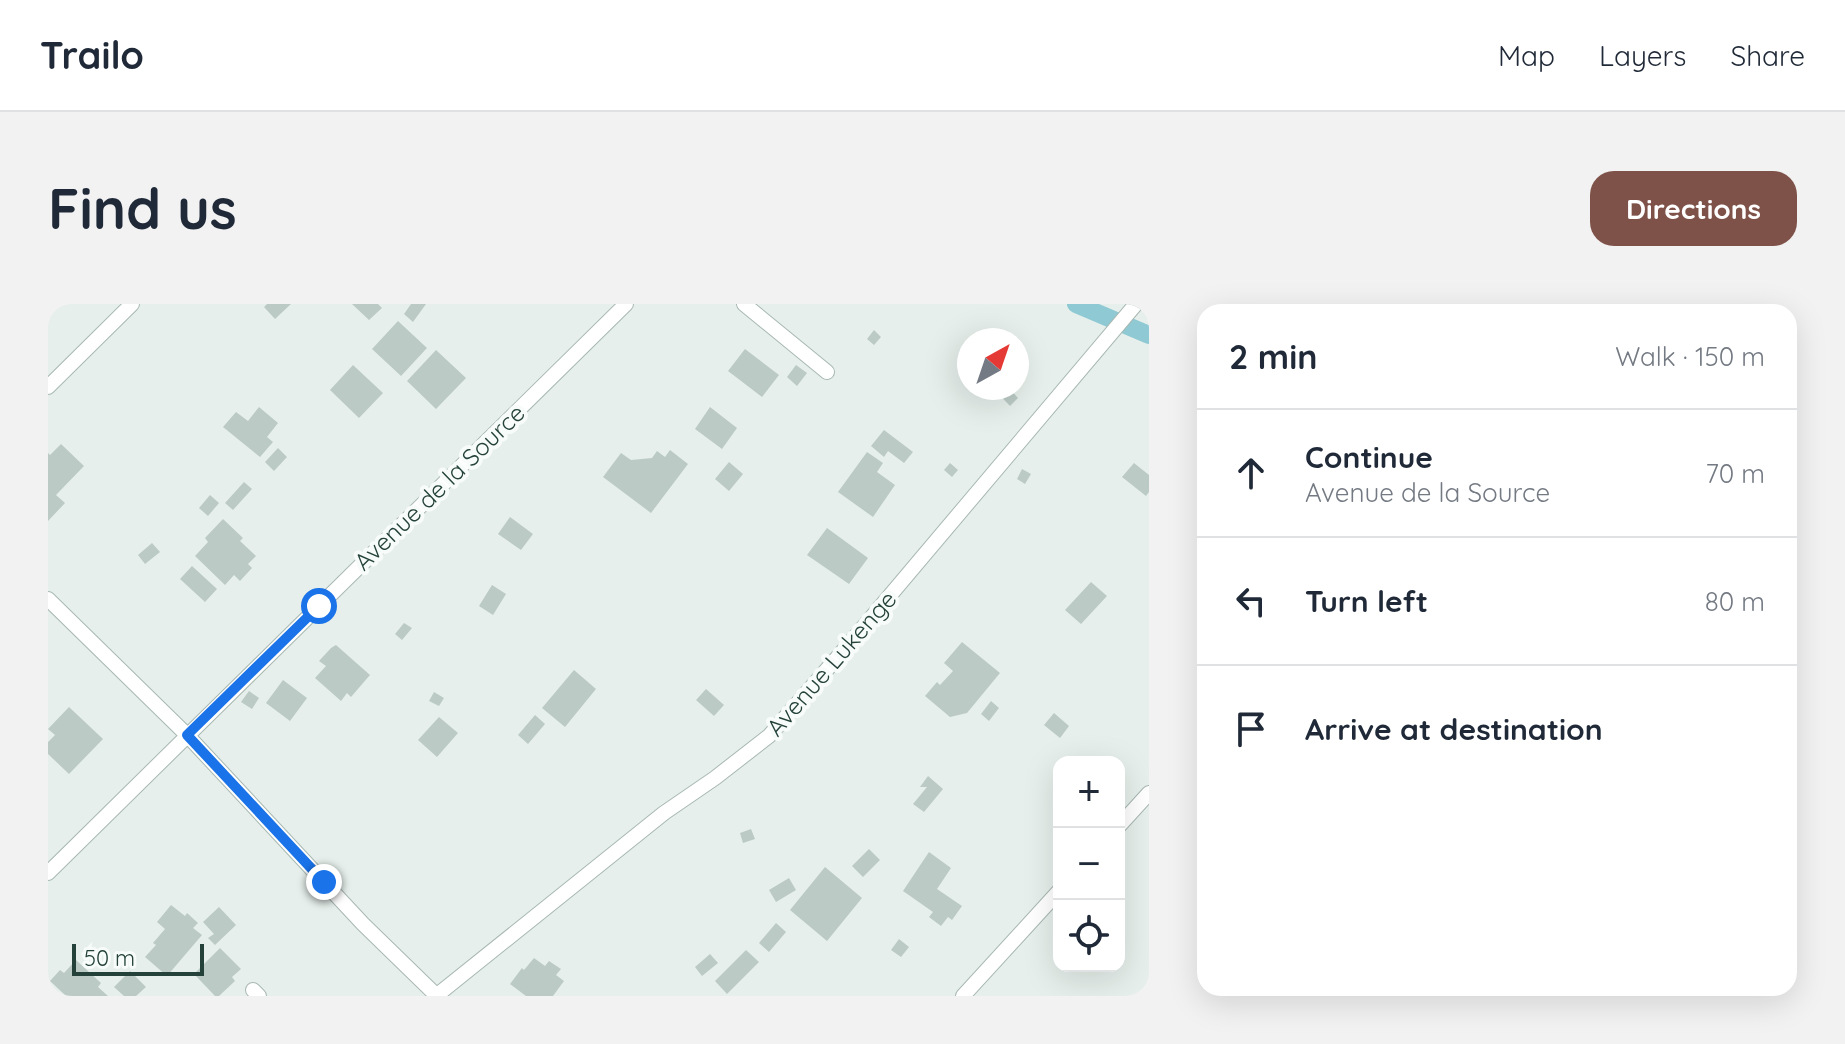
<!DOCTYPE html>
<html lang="en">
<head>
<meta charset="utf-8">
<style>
	:root { --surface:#fff; --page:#f2f2f3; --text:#1f2937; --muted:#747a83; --line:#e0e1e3; --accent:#7f5249 }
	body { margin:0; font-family:Quicksand,sans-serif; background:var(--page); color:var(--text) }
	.controls { position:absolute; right:24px; bottom:24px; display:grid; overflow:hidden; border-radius:16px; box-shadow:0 8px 32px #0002 }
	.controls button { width:72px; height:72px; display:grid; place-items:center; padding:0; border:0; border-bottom:2px solid var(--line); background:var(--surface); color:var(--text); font:40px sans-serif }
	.compass { position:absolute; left:909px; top:24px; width:72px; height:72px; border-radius:50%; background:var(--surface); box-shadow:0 8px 32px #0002; rotate:40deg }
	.scale { position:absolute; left:24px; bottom:20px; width:132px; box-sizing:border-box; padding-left:8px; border:4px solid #24423a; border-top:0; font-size:22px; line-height:28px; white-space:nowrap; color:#24423a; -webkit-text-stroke:6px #f7fbf9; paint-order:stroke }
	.stop { position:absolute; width:24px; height:24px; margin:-18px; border:6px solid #1a73e8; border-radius:50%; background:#fff }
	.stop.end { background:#1a73e8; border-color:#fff; box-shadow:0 2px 8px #0008 }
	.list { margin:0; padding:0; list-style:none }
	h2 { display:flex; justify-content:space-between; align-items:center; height:104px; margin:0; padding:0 32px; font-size:34px }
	h2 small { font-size:26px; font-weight:400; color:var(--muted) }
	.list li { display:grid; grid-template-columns:52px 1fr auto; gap:24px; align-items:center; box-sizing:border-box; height:128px; padding:0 32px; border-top:2px solid var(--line) }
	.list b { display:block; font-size:30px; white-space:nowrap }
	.list p { margin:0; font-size:26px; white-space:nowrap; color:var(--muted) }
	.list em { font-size:26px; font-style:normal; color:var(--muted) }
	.icon { flex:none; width:44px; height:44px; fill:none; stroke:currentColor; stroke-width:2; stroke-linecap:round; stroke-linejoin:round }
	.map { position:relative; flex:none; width:1101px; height:692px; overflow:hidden; border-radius:24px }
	header { display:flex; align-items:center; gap:48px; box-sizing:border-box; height:112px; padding:0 40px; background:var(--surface); border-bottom:2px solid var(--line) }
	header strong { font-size:38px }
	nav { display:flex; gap:44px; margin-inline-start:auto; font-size:28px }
	.intro { display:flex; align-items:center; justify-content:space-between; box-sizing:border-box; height:192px; padding:0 48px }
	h1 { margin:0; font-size:56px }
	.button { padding:20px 36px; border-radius:24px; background:var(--accent); color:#fff; font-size:28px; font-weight:700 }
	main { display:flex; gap:48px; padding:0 48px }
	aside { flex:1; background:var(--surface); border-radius:24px; box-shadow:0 8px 32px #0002 }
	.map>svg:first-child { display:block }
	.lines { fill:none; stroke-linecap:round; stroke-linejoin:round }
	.canal { stroke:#8ec9d4; stroke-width:18 }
	.building { fill:#bbcac4 }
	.street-casing { stroke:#a8b8b2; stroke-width:16 }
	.street { stroke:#fff; stroke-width:14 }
	.route { stroke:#1a73e8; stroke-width:10 }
	.labels { text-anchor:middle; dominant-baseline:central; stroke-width:8; stroke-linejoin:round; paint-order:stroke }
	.street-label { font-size:24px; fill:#24423a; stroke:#f7fbf9 }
</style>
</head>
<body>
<header>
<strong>Trailo</strong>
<nav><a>Map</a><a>Layers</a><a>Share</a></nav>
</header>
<div class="intro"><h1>Find us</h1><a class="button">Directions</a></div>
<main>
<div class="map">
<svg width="1101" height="692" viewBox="0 0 1101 692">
	<rect width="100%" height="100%" fill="#e6efeb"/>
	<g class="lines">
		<path class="canal" d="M1028 0 1101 31"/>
	</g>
	<path class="building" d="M219 0H243L227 15 216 3Z
		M304 0H330L334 4 321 16Z
		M363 0H378L365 18 356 10Z
		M350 17 379 44 353 72 324 45Z
		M826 26 833 33 826 41 819 35Z
		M697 45 731 71 714 93 680 67Z
		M388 46 418 74 388 105 359 77Z
		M305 61 335 89 311 114 282 86Z
		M748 61 759 69 749 82 739 73Z
		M945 84H961L970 94 962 102Z
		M211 103 230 119 219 133 225 138 212 153 175 123 188 108 200 117Z
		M662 103 689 124 674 145 647 125Z
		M836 126 865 148 856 159 840 147 836 153 823 142Z
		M13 140 36 162 8 191 17 199 0 217V149L2 151Z
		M230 144 239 153 226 167 217 158Z
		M622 146 640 160 603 209 555 173 573 149 583 156 604 154 609 147 617 153Z
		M819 148 835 159 829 168 847 181 825 213 790 188Z
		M681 158 695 170 681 187 667 175Z
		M902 159 910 166 904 173 896 166Z
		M1086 159 1101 171V188L1098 192 1074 173Z
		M974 165 983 170 977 180 969 175Z
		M196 178 204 185 185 206 177 199Z
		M162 191 171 199 160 212 151 204Z
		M462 213 485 230 473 246 450 230Z
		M175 215 195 234 192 237 208 252 200 260 204 264 192 277 186 271 177 281 147 252 160 238 157 234Z
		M779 224 820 254 801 280 759 251Z
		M104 239 112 248 97 260 90 251Z
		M144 262 169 285 157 298 132 275Z
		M1043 278 1059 292 1033 320 1017 306Z
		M444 281 458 290 445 311 431 302Z
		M356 319 364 324 354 336 347 330Z
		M914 338 952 369 919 409 902 413 877 392 889 378 892 381 905 367 896 359Z
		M288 341 322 371 303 393 299 389 293 397 267 374 278 362 271 357 283 344Z
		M526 366 548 385 517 423 494 404Z
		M235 376 259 394 242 417 218 399Z
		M658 385 676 401 666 412 648 396Z
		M201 387 211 394 204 405 193 398Z
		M386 388 396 394 391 402 381 397Z
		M943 397 951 404 941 417 933 410Z
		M21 403 55 435 21 470 0 450V438L7 431 0 425Z
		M1006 409 1021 422 1012 434 996 421Z
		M487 411 497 420 480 440 470 431Z
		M391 413 410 429 389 453 370 436Z
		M880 472 895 485 876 508 865 500 879 483H872Z
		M703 525 707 535 695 539 692 529Z
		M821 545 832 556 815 573 804 562Z
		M881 548 903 564 889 585 914 602 904 616 900 613 893 622 881 613 885 608 855 587Z
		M777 563 814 594 779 637 742 606Z
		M741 574 748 586 728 598 721 586Z
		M123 601 137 612 139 609 150 619 145 624 154 631 119 672 97 653 108 641 105 639 117 625 109 618Z
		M171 603 188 621 167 641 160 634 166 630 155 618Z
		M728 619 738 628 721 648 711 639Z
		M851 635 861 643 853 653 843 646Z
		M172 644 193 665 184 673 187 677 171 692H167L146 670Z
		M698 646 711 658 679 690 667 677Z
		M662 650 670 659 654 672 647 663Z
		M486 654 497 662 501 657 513 665 508 671 516 677 505 692H478L462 680 474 664 476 666Z
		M28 656 53 679 50 683 60 692H15L17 691 2 677 12 666 16 669Z
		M82 667 98 683 88 692H76L66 683Z"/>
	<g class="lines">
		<defs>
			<path id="street" d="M696 0 779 68
				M0 83 84 0
				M0 295 139 431 315 620 389 692
				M1071 522 1101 489
				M0 569 578 0
				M205 686 211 692
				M388 692 616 509 667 474 721 432 801 340 1088 0
				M915 692 1011 587"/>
		</defs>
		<use href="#street" class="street-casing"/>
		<use href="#street" class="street"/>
	</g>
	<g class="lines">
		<path class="route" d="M271 302 139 431 276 578"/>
	</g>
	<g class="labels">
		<g class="street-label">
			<text transform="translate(391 183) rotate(-44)">Avenue de la Source</text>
			<text transform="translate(783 359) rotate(-49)">Avenue Lukenge</text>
		</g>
	</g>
</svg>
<div class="controls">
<button>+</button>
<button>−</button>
<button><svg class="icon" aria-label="locate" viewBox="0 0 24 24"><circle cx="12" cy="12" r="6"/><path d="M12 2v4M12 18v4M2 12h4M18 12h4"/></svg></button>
</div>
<svg class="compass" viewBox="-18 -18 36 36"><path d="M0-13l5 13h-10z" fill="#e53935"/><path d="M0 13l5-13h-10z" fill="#747a83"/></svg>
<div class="scale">50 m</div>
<div class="stop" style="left:271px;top:302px"></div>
<div class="stop end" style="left:276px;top:578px"></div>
</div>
<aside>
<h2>2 min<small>Walk · 150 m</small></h2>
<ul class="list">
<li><svg class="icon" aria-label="ahead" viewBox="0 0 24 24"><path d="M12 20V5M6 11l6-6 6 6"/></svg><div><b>Continue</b><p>Avenue de la Source</p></div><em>70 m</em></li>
<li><svg class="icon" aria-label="left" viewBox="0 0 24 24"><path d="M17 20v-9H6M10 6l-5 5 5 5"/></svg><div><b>Turn left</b></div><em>80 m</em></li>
<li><svg class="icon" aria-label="arrive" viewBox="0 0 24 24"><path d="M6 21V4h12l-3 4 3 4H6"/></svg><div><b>Arrive at destination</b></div></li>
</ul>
</aside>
</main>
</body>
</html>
